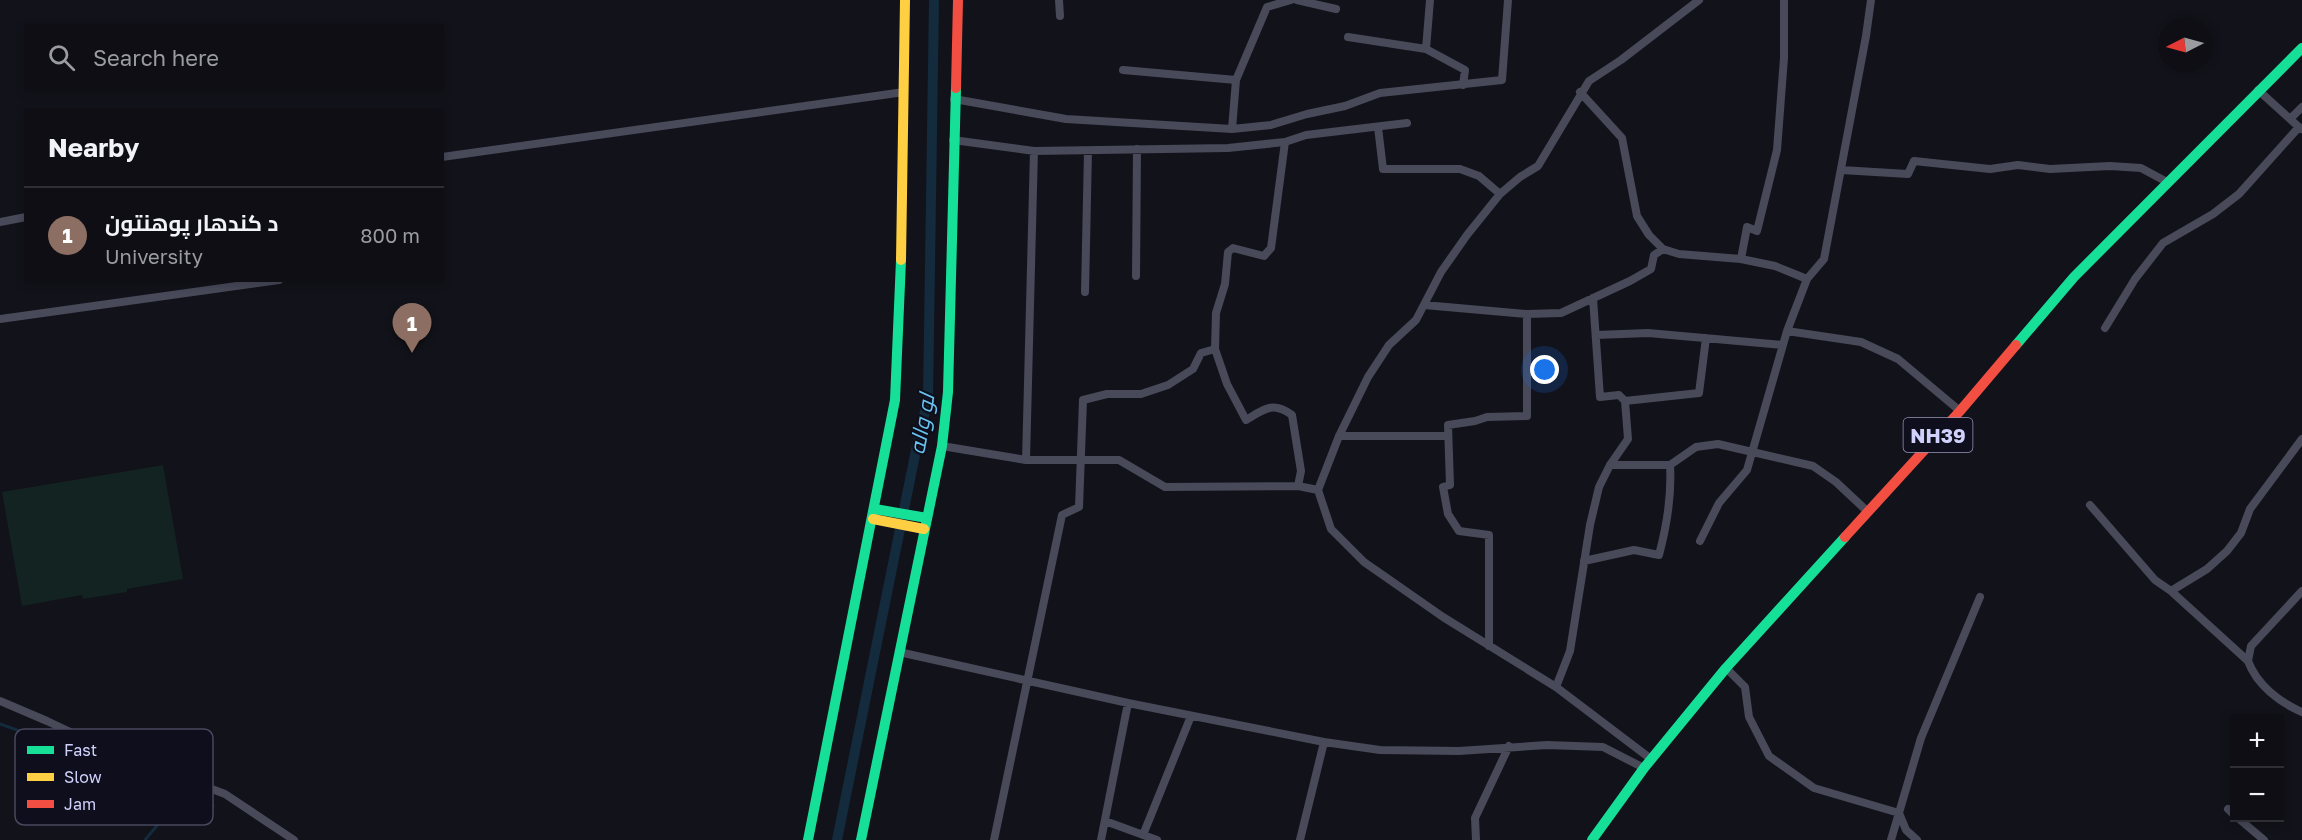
<!DOCTYPE html>
<html lang="en">
<head>
<meta charset="utf-8">
<style>
	:root { --surface:#0e0e14; --page:#17171d; --text:#f1f3f6; --muted:#9b9ca0; --line:#2e2e34; --accent:#8d8eac }
	body { margin:0; font-family:"Golos Text",Cairo,sans-serif; background:var(--page); color:var(--text) }
	.controls { position:absolute; right:18px; bottom:18px; display:grid; overflow:hidden; border-radius:0px; box-shadow:0 3px 9px #0003 }
	.controls button { width:54px; height:54px; display:grid; place-items:center; padding:0; border:0; border-bottom:2px solid var(--line); background:var(--surface); color:var(--text); font:30px sans-serif }
	.compass { position:absolute; left:2158px; top:18px; width:54px; height:54px; border-radius:50%; background:var(--surface); box-shadow:0 3px 9px #0003; rotate:264deg }
	.you { position:absolute; left:1545px; top:370px; width:21px; height:21px; margin:-15px; border:4px solid #fff; border-radius:50%; background:#1a73e8; box-shadow:0 0 0 9px #1a73e833 }
	.badge { display:grid; place-items:center; width:39px; height:39px; border-radius:50%; background:var(--accent); color:#fff; font-size:20px; font-weight:700 }
	.pin { position:absolute; translate:-50% -50px; filter:drop-shadow(0 2px 3px #0008) }
	.pin::after { content:''; position:absolute; top:32px; width:21px; height:18px; background:inherit; clip-path:polygon(0 0,100% 0,50% 100%) }
	.list { margin:0; padding:0; list-style:none }
	h2 { display:flex; justify-content:space-between; align-items:center; height:78px; margin:0; padding:0 24px; font-size:26px }
	h2 small { font-size:20px; font-weight:400; color:var(--muted) }
	.list li { display:grid; grid-template-columns:39px 1fr auto; gap:18px; align-items:center; box-sizing:border-box; height:96px; padding:0 24px; border-top:2px solid var(--line) }
	.list b { display:block; font-size:22px; white-space:nowrap }
	.list p { margin:0; font-size:20px; white-space:nowrap; color:var(--muted) }
	.list em { font-size:20px; font-style:normal; color:var(--muted) }
	.icon { flex:none; width:33px; height:33px; fill:none; stroke:currentColor; stroke-width:2; stroke-linecap:round; stroke-linejoin:round }
	.map { position:relative; flex:none; width:2302px; height:840px; overflow:hidden }
	.search { position:absolute; background:var(--surface); box-shadow:0 3px 9px #0003; left:24px; top:24px; width:420px; height:66px; display:flex; align-items:center; gap:15px; box-sizing:border-box; padding:0 21px; border-radius:0px; color:var(--muted); font-size:22px }
	.panel { position:absolute; background:var(--surface); box-shadow:0 3px 9px #0003; left:24px; top:108px; width:420px; height:174px; border-radius:0px }
	.map>svg:first-child { display:block }
	.green { fill:#122321 }
	.lines { fill:none; stroke-linecap:round; stroke-linejoin:round }
	.stream { stroke:#132b3d; stroke-width:3 }
	.canal { stroke:#132b3d; stroke-width:10 }
	.street { stroke:#484959; stroke-width:8 }
	.fast { stroke:#16e098; stroke-width:10 }
	.slow { stroke:#ffcf43; stroke-width:10 }
	.jam { stroke:#f24e42; stroke-width:10 }
	.labels { text-anchor:middle; dominant-baseline:central; stroke-width:4.5; stroke-linejoin:round; paint-order:stroke }
	.shield { fill:#0e0e1d; stroke:#9596b8; stroke-width:1.5 }
	.shield-label { font-size:20px; font-weight:bold; fill:#cfd1fa }
	.water-label { font-size:22px; font-style:italic; fill:#68c5ef; stroke:#0e0e1d }
	.key { fill:#0e0e1d; stroke:#48485f; stroke-width:1.5 }
	.key-label { font-size:16px; fill:#cfd1fa }
</style>
</head>
<body>
<div class="map">
<svg width="2302" height="840" viewBox="0 0 2302 840">
	<rect width="100%" height="100%" fill="#12121a"/>
	<path class="green" d="M163 465 183 579 127 589V592L83 599 82 595 22 606 2 492Z"/>
	<g class="lines">
		<path class="stream" d="M0 724 151 778 213 806
			M145 840 184 793"/>
		<path class="canal" d="M837 840 916 450 928 398 934 0"/>
		<path class="street" d="M1059 0 1060 16
			M1297 0 1336 9
			M1348 37 1426 49 1465 70 1463 85
			M1426 49 1430 0
			M1123 70 1236 80
			M2258 90 2301 129
			M1580 92 1622 138 1637 216 1649 235 1663 249 1679 254 1741 259 1775 266 1807 279
			M954 99 1066 119 1232 129 1271 125 1307 114 1345 106 1380 93 1502 80 1508 0
			M2290 119 2302 107
			M1378 127 1383 169H1460L1479 176 1500 194
			M1232 129 1236 80 1267 7 1291 0
			M953 140 1034 151 1228 148 1285 142 1306 135 1407 123
			M1285 142 1271 248 1264 256 1233 248 1228 252 1225 284 1216 313 1215 349 1227 384 1246 420C1264 409 1273 401 1292 415L1301 471 1298 486
			M442 157 904 92
			M1841 170 1908 174 1914 161 1990 169 2018 165 2050 169 2110 166 2141 168 2167 182
			M0 222 26 217
			M1741 259 1747 227 1757 231 1777 150 1784 58V0
			M1136 276 1137 149
			M1085 292 1088 151
			M1424 305 1527 314 1561 313 1630 281 1651 269 1654 255 1663 249
			M0 319 279 280
			M2105 328 2135 279 2163 243 2213 214 2239 194 2299 127
			M1787 331 1861 342 1898 359 1960 411
			M1596 335 1648 333 1783 345
			M1625 401 1699 393 1706 338
			M1339 436H1448
			M942 446 1026 460H1119L1165 487 1298 486 1318 490
			M1026 460 1034 151
			M1610 465H1670L1696 447 1718 444 1813 466 1836 482 1868 512
			M2090 505 2155 580 2171 591 2207 569 2227 551 2241 533 2250 509 2302 439
			M1700 541 1719 503 1747 470 1787 331 1807 279 1824 259 1866 36 1871 0
			M1584 561 1634 550 1659 555C1667 525 1672 497 1670 465
			M2171 591 2248 661C2257 685 2279 702 2302 712
			M1489 646V535L1459 531 1448 514 1443 487 1450 485 1448 425 1475 421 1487 417 1527 416V314
			M899 652 1128 703 1324 742 1380 750 1459 751 1547 745 1603 747 1644 768
			M2248 661 2251 646 2302 591
			M1726 668 1745 687 1749 717 1769 756 1814 788 1899 813 1906 830 1917 840
			M1556 687 1570 651 1590 525 1599 487 1610 465 1628 439 1625 401 1619 395 1600 397 1593 298
			M0 701 47 721 148 769 188 780 225 794 294 840
			M1651 759 1556 687 1443 617 1364 562 1331 529 1318 490 1339 436 1368 377 1389 345 1416 320 1441 272 1467 235 1500 194 1520 177 1538 166 1589 81 1621 60 1699 0
			M2228 809 2234 815
			M2238 818 2264 840
			M1105 821 1157 840
			M1143 835 1191 716
			M994 840 1062 515 1079 507 1083 400 1107 394H1141L1168 385 1193 369 1201 353 1215 349
			M1101 840 1128 703
			M1300 840 1324 742
			M1476 840 1475 818 1509 746
			M1891 840 1921 738 1980 597"/>
		<path class="fast" d="M2016 345 2074 277 2302 48
			M875 509 927 518
			M808 840 895 400 901 260
			M861 840 942 446 948 392 956 88
			M1592 840 1644 768 1726 668 1845 537"/>
		<path class="slow" d="M901 260 905 0
			M873 519 924 529"/>
		<path class="jam" d="M956 88 958 0
			M1845 537 1960 411 2016 345"/>
	</g>
	<g class="labels">
		<rect class="shield" x="1903.5" y="418" width="69" height="34" rx="4.5"/>
		<g class="shield-label">
			<text x="1938" y="435">NH39</text>
		</g>
		<g class="water-label">
			<text transform="translate(921 424) rotate(-80)">لو واله</text>
		</g>
	</g>
	<rect x="15" y="729" width="198" height="96" rx="9" class="key"/>
	<rect x="27" y="746" width="27" height="8" fill="#16e098"/>
	<rect x="27" y="773" width="27" height="8" fill="#ffcf43"/>
	<rect x="27" y="800" width="27" height="8" fill="#f24e42"/>
	<g class="key-label">
		<text x="64" y="756">Fast</text>
		<text x="64" y="783">Slow</text>
		<text x="64" y="810">Jam</text>
	</g>
</svg>
<div class="controls">
<button>+</button>
<button>−</button>
</div>
<svg class="compass" viewBox="-18 -18 36 36"><path d="M0-13l5 13h-10z" fill="#e53935"/><path d="M0 13l5-13h-10z" fill="#9b9ca0"/></svg>
<div class="you"></div>
<div class="pin badge" style="left:412px;top:353px;background:#8d6e63">1</div>
<div class="search"><svg class="icon" aria-label="search" viewBox="0 0 24 24"><circle cx="10" cy="10" r="6"/><path d="M15 15l6 6"/></svg>Search here</div>
<section class="panel">
<h2>Nearby<small></small></h2>
<ul class="list">
<li><span class="badge" style="background:#8d6e63">1</span><div><b>د کندهار پوهنتون</b><p>University</p></div><em>800 m</em></li>
</ul>
</section>
</div>
</body>
</html>
